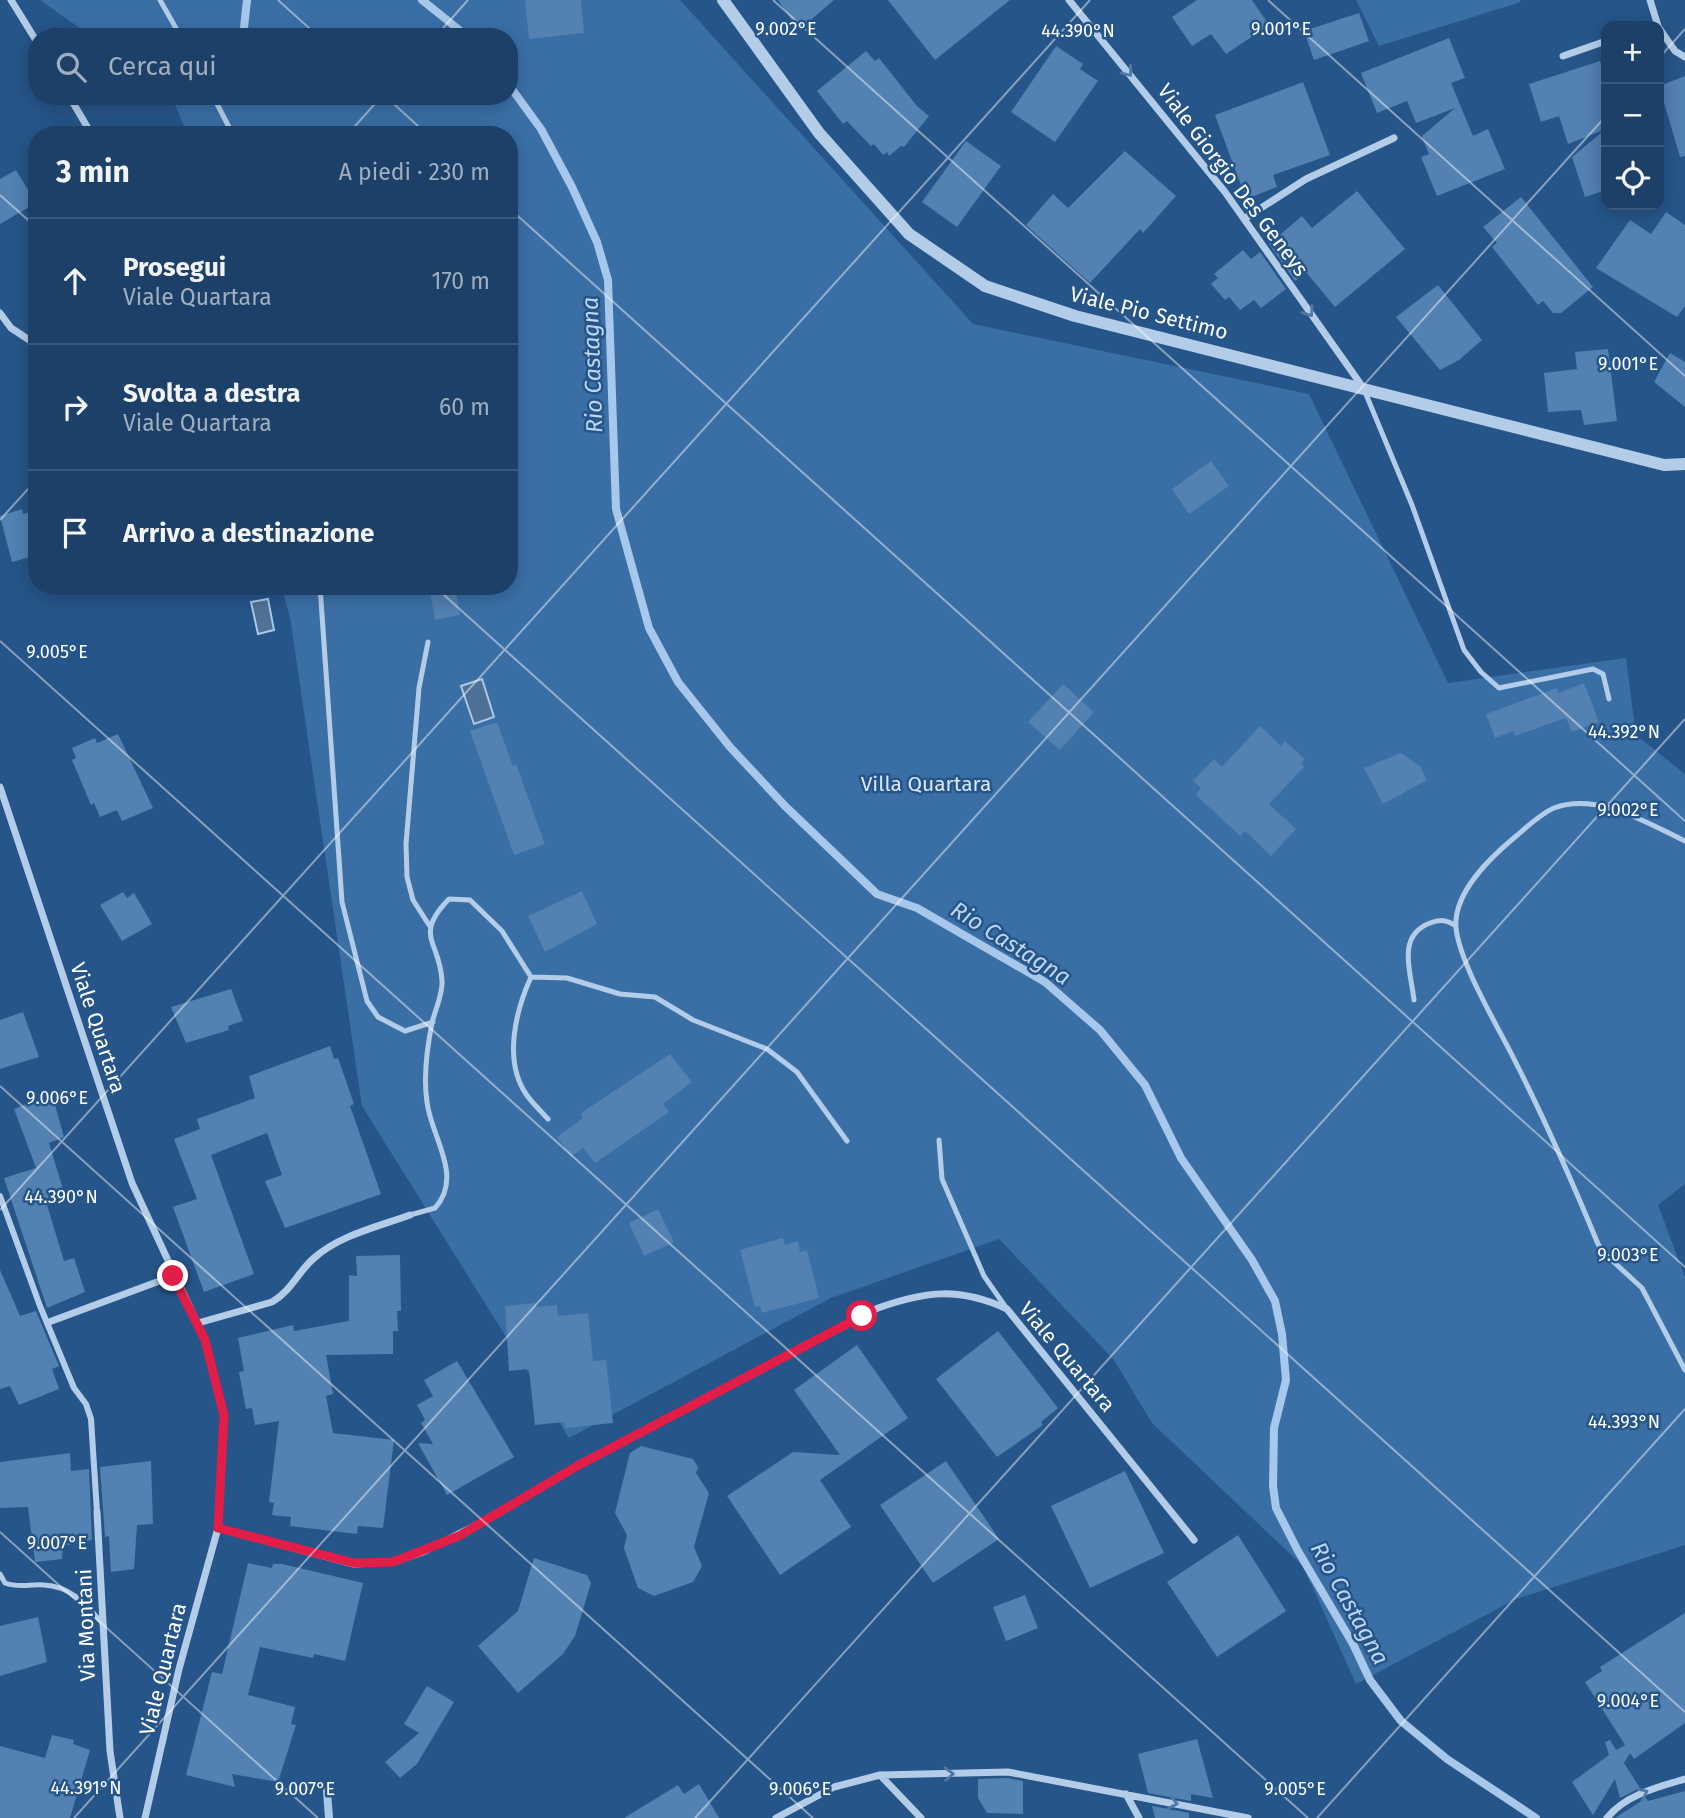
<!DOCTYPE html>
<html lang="it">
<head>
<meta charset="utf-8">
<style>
	:root { --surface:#1c4067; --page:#294b70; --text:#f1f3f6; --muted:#a0afc0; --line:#3a597b }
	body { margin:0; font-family:"Fira Sans",sans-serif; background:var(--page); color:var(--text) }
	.controls { position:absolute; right:21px; top:21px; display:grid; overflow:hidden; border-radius:14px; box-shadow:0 4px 18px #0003 }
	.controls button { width:63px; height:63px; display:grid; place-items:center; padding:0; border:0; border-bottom:2px solid var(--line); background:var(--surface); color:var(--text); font:35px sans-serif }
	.stop { position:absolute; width:21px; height:21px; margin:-16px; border:5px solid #e11d48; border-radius:50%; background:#fff }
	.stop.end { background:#e11d48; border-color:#fff; box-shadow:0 2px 7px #0008 }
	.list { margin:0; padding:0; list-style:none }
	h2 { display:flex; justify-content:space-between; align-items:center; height:91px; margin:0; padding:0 28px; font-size:30px }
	h2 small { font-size:23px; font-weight:400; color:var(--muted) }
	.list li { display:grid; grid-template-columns:46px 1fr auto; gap:21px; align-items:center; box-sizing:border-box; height:126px; padding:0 28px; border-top:2px solid var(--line) }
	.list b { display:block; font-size:26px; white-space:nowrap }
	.list p { margin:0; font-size:23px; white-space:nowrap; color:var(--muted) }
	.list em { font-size:23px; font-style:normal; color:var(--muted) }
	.icon { flex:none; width:38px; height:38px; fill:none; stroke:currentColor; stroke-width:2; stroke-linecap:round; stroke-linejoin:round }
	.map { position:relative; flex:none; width:1685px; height:1818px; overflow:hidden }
	.search { position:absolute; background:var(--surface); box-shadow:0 4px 18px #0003; left:28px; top:28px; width:490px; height:77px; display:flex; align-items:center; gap:18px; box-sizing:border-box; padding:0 24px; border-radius:28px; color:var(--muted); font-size:26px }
	.panel { position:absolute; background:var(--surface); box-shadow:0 4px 18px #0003; left:28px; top:126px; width:490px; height:469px; border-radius:28px }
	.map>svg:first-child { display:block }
	.green { fill:#3a6fa6 }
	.water { fill:#507196; stroke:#a7c8ea; stroke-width:2 }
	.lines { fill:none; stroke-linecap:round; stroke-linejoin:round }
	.stream { stroke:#a7c8ea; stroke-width:8 }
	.building { fill:#5281b2 }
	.service { stroke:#b3cde9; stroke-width:5 }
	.pedestrian { stroke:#b3cde9; stroke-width:6 }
	.minor { stroke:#b3cde9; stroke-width:7 }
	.tertiary { stroke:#b3cde9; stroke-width:12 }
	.oneway { stroke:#5079a6 }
	.route { stroke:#e11d48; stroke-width:9 }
	.ticks { fill:none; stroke:#fff; stroke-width:2; stroke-opacity:0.45 }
	.labels { text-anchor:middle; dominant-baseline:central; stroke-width:5; stroke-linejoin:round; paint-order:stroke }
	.street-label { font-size:21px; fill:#fff; stroke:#265589 }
	.park-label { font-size:21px; fill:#d7e7f7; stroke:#265589 }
	.water-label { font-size:23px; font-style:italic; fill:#bed7f1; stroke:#265589 }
	.ticks-label { font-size:18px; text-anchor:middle; fill:#fff; stroke:#265589; stroke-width:5; stroke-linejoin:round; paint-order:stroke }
</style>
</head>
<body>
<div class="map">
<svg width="1685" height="1818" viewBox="0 0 1685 1818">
	<rect width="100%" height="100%" fill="#265589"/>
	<path class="green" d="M40 0H680L973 324 1309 394 1448 683 1626 658 1636 735 1685 774V1184L1658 1205 1685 1277V1545L1516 1599 1356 1684 1303 1566 1152 1423 1114 1360 999 1239 831 1298 569 1438 362 1106 290 617 281 586H509V135H188L171 96H509V37H136L81 29Z
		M1356 0H1520L1521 2 1379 46Z"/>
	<path class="water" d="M268 599 274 630 258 634 251 602Z
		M482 679 494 717 474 724 461 686Z"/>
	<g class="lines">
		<path class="stream" d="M422 0 468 37
			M243 37 247 0
			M509 85 541 129 572 187 597 242 608 280 616 509 649 628 678 682 730 747 785 806 877 894 917 908 1045 982 1100 1030 1145 1085 1181 1158 1252 1260 1275 1301 1282 1334 1286 1380 1274 1428 1273 1486 1276 1508 1298 1551 1353 1644 1370 1680 1401 1721 1447 1759 1536 1818
			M327 1791 329 1818"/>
	</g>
	<path class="building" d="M525 0H581L584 33 529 39Z
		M778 0H834L799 30Z
		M888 0H1010L935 60Z
		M1197 0H1252L1269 25 1226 54 1211 34 1192 46 1172 17Z
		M1359 13 1369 41 1314 60 1304 31Z
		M1449 38 1465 78 1451 83 1473 136 1488 129 1505 169 1437 196 1421 157 1429 154 1422 136 1455 108 1416 123 1407 101 1377 113 1361 73Z
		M1056 46 1083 64 1080 69 1098 81 1055 142 1011 112Z
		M866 51 875 61 879 58 917 106 929 116 904 147 901 146 889 156 887 152 883 155 874 144 871 146 847 121 843 124 817 91Z
		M1600 61 1606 79V129L1568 144 1559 116 1541 122 1529 84Z
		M1685 76V156L1680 157 1659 86Z
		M1303 82 1330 155 1273 175 1277 187 1246 199 1215 115Z
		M1606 129V190L1585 197 1572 157Z
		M966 141 1001 166 957 227 922 202Z
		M1125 151 1176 196 1143 233 1140 229 1090 283 1026 225 1053 194 1068 208Z
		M16 170 36 203 0 224V179Z
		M1357 191 1405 249 1335 307 1306 272 1295 281 1269 244 1302 216 1312 228Z
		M1521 197 1593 287 1561 313H1553L1543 301 1538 305 1492 247 1497 243 1483 227Z
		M1666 212 1685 225V306L1677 317 1596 268 1630 220 1651 234Z
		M1243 250 1251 259 1260 252 1286 289 1261 308 1254 300 1240 310 1229 297 1225 300 1211 284 1218 278 1214 274Z
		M1438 285 1482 340 1459 360 1440 370 1396 317Z
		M1608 349 1617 421 1584 425 1581 410 1548 412 1544 373 1577 369 1575 352Z
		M1670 353 1685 362V407L1654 382Z
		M1211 461 1229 486 1189 514 1172 489Z
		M22 509 23 514 37 510V555L12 562 0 516Z
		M455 587 460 615 435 620 430 592Z
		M1584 683 1599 722 1572 732 1566 718 1515 736 1513 731 1495 738 1486 714 1557 688 1559 693Z
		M1063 684 1094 712 1060 750 1028 722Z
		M497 722 513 766 516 764 545 844 514 855 470 731Z
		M1260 726 1281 746 1285 741 1305 759 1301 763 1304 767 1269 804 1296 829 1271 856 1245 831 1240 836 1196 795 1201 788 1193 781 1214 759 1222 767Z
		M118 734 153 808 122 821 117 810 100 817 94 803 91 805 72 760 76 758 72 748 95 738 97 743Z
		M1401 753 1420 766 1427 780 1383 804 1364 768Z
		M582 891 597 924 545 952 528 916Z
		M123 892 127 898 134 893 152 924 122 941 100 905Z
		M231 989 243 1021 228 1026 229 1030 186 1043 171 1007Z
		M23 1012 39 1057 0 1069V1020Z
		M330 1046 334 1059 338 1058 354 1104 350 1106 381 1194 285 1228 265 1181 282 1175 267 1133 211 1155 254 1274 204 1292 173 1207 197 1199 174 1139 200 1129 197 1119 255 1098 249 1076Z
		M670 1054 692 1082 663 1104 669 1112 595 1163 583 1148 571 1157 557 1137 583 1118 581 1113Z
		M52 1094 64 1137 49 1143 66 1199 47 1205 64 1261 74 1258 85 1292 47 1308 4 1178 36 1168 14 1109Z
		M658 1209 674 1242 644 1256 629 1223Z
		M783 1238 785 1245 798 1241 800 1252 807 1250 819 1298 762 1313 760 1306 755 1307 740 1250Z
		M400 1255 401 1311H397L398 1331H393V1354L326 1355 333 1394 326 1396 333 1433 394 1440 383 1528 358 1526 357 1534 290 1526 291 1517 272 1515 274 1503 269 1502 279 1421 255 1425 252 1408 246 1409 239 1372 244 1371 238 1338 293 1325 294 1331 349 1321V1275L357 1276 356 1256Z
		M0 1270 20 1316 36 1311 59 1366 52 1369 59 1389 19 1405 10 1386 0 1389Z
		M536 1303V1307L557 1305 558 1316 588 1313 593 1361 606 1360 613 1423 565 1428 564 1422 535 1425 529 1369 509 1371 505 1306Z
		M998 1331 1058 1408 1041 1422 1043 1425 997 1457 936 1379Z
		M857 1345 908 1418 820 1480 851 1527 780 1575 727 1496 793 1452 840 1455 794 1390Z
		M457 1361 514 1457 447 1495 418 1443 433 1444 421 1423 425 1420 417 1405 433 1396 424 1380Z
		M641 1446 693 1459 698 1467 696 1473 709 1493 694 1547 702 1566 693 1582 654 1596 638 1588 624 1548 627 1535 615 1513 630 1453Z
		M70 1453 71 1471 89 1469 92 1540 63 1546 62 1559 35 1562 28 1507 0 1508V1462Z
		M151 1461 153 1524 137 1525 134 1569 111 1572 109 1536 105 1537 100 1467Z
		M946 1461 999 1539 933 1583 880 1505Z
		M1125 1471 1164 1553 1090 1588 1051 1506Z
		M1238 1535 1286 1611 1217 1657 1167 1582Z
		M534 1558 587 1575 591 1583 575 1636 563 1654 518 1693 478 1646 518 1611Z
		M248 1563 272 1568 273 1564H282L363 1583 345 1661 314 1654 313 1658 260 1647 248 1695 295 1707 291 1724 296 1725 278 1782 232 1774 235 1787 186 1775 212 1672 222 1674Z
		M1025 1595 1038 1628 1006 1641 993 1607Z
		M1685 1613V1723L1634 1759 1630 1753 1624 1763 1640 1788 1620 1798 1615 1779 1593 1815 1572 1782 1609 1755 1605 1742 1610 1740 1616 1750 1625 1745 1585 1682 1602 1671 1600 1667Z
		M38 1617 47 1662 0 1676V1626Z
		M427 1686 454 1702 417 1764 400 1778 385 1762 419 1733 404 1724Z
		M52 1735 74 1740 73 1744 90 1750 70 1818H0V1746L45 1758Z
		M1197 1739 1213 1798 1191 1794V1801L1148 1793 1138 1754Z
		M1007 1778 1023 1781V1814L987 1813 978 1798V1779Z
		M699 1784 719 1818H624L678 1785 684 1794Z
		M1685 1791V1818H1615L1646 1798 1648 1801Z
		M1152 1806 1189 1813V1818H1155Z"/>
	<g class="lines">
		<path class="service" d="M160 0 181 37
			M213 96 233 135
			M1365 392 1412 505 1464 650 1481 672 1499 688 1593 669 1603 674 1609 699
			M320 586 342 902 367 1001 378 1017 405 1031 433 1022
			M428 642 419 688 406 844 407 877 413 900 429 925
			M1685 841C1647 823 1598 792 1554 808 1540 814 1527 827 1515 837 1491 857 1453 892 1456 928 1460 964 1497 1025 1514 1059 1545 1120 1572 1181 1598 1244L1604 1253 1642 1288 1685 1370
			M531 977 567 978 620 994 655 997 693 1020 767 1049 797 1072 847 1141
			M531 977C516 1010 503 1060 526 1094 532 1103 541 1111 548 1119
			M1414 1000C1411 972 1396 936 1430 923 1441 919 1447 920 1456 926
			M939 1140 942 1179 984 1276 1007 1309
			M410 1215 435 1208C464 1176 431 1137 427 1102 423 1076 427 1048 432 1023 435 1010 443 994 442 981 440 941 413 936 449 899L470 900 502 931 531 977
			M0 1574 5 1583C19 1588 29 1584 44 1585 71 1586 86 1605 104 1625"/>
		<path class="pedestrian" d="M0 1196 40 1306 74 1388 86 1404 91 1419 97 1512"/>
		<path class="minor" d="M11 0 37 42
			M1069 0 1225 192 1362 386
			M1650 0 1658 26
			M1659 28 1675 51 1685 57
			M1563 56 1606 41
			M69 96 92 135
			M1244 219 1306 179 1394 138
			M0 313 11 328 37 345
			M0 787 132 1183 205 1340 224 1414 218 1528 179 1669 145 1818
			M49 1322 173 1276
			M198 1323 272 1302C291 1291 298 1272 314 1258 340 1235 377 1227 410 1215
			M97 1512 110 1751 120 1818
			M218 1528 354 1564 393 1562 423 1552 492 1517 577 1466 878 1308C926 1291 959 1287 1007 1309L1194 1540
			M880 1775 921 1818
			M1126 1794 1139 1818
			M776 1818 834 1787 880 1775 1008 1772 1248 1818
			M1607 1818C1625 1795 1658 1787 1685 1779"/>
		<path class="tertiary" d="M723 0 819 133 909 234 985 286 1075 316 1664 465 1685 464"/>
	</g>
	<defs><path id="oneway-chevron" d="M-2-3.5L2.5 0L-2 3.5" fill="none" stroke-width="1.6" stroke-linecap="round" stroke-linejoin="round" transform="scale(1.75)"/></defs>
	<g class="oneway">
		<use href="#oneway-chevron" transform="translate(1128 72) rotate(51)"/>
		<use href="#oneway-chevron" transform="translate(1309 312) rotate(55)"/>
		<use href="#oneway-chevron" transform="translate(949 1774) rotate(-2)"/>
		<use href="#oneway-chevron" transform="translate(1643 1793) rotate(-26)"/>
		<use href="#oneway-chevron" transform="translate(1173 1803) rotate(11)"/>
	</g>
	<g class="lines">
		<path class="route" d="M173 1276 205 1340 224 1415 218 1528 354 1563 393 1562 459 1536 577 1466 862 1316"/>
	</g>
	<path class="ticks" d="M278 0 319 37M773 0 1685 821M1268 0 1685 376M435 37 468 0M1659 58 1685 29M385 96 428 135M347 135 382 96M0 195 37 228M509 208 1685 1267M0 520 37 479M434 586 1685 1712M0 641 1308 1818M0 1086 813 1818M0 1210 1090 0M0 1532 318 1818M74 1818 1606 116M695 1818 1685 719M1317 1818 1685 1409"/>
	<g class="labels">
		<g class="street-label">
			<text transform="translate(1233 180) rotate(53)">Viale Giorgio Des Geneys</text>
			<text transform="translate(1149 313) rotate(14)">Viale Pio Settimo</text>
			<text transform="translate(98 1028) rotate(72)">Viale Quartara</text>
			<text transform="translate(1067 1357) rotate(50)">Viale Quartara</text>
			<text transform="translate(86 1625) rotate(-92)">Via Montani</text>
			<text transform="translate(163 1669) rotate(-76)">Viale Quartara</text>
		</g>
		<g class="park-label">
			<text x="926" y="784">Villa Quartara</text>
		</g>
		<g class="water-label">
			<text transform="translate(592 365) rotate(-92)">Rio Castagna</text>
			<text transform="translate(1011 943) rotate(32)">Rio Castagna</text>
			<text transform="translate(1350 1603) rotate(61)">Rio Castagna</text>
		</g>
	</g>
	<g class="ticks-label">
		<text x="786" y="35">9.002°E</text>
		<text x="1281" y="35">9.001°E</text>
		<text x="1078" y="37">44.390°N</text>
		<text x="1628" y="370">9.001°E</text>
		<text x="57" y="658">9.005°E</text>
		<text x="1624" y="738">44.392°N</text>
		<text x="1628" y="816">9.002°E</text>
		<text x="57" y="1104">9.006°E</text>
		<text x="61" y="1203">44.390°N</text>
		<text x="1628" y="1261">9.003°E</text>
		<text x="1624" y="1428">44.393°N</text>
		<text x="57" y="1549">9.007°E</text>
		<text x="1628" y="1707">9.004°E</text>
		<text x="86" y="1794">44.391°N</text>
		<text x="305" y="1795">9.007°E</text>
		<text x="800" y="1795">9.006°E</text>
		<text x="1295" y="1795">9.005°E</text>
	</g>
</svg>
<div class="controls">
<button>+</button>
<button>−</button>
<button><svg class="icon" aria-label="locate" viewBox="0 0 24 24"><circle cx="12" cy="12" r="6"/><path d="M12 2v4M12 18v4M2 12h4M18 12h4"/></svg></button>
</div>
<div class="stop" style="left:862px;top:1316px"></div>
<div class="stop end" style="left:173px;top:1276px"></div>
<div class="search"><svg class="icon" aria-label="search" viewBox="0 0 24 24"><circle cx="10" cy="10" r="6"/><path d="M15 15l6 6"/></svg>Cerca qui</div>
<section class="panel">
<h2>3 min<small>A piedi · 230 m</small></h2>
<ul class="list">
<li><svg class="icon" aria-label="ahead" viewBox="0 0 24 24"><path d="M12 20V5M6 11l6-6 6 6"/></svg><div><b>Prosegui</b><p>Viale Quartara</p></div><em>170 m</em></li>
<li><svg class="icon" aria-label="right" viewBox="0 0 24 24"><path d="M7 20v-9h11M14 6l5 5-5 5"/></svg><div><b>Svolta a destra</b><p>Viale Quartara</p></div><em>60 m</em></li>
<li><svg class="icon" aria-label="arrive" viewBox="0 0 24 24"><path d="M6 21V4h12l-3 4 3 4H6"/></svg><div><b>Arrivo a destinazione</b></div></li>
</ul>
</section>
</div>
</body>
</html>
